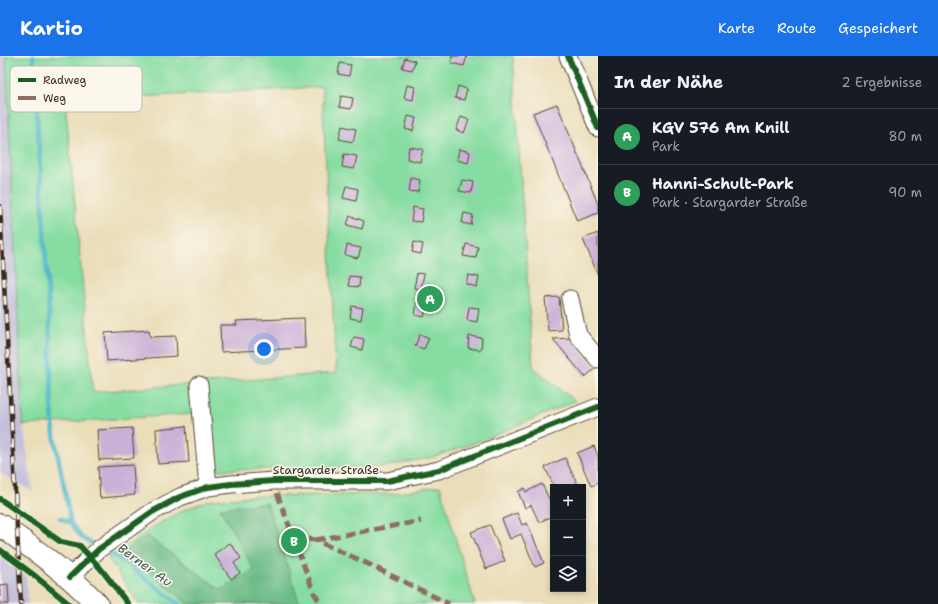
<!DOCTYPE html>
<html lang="de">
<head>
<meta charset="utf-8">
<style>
	:root { --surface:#171b24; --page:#20242c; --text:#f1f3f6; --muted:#9ea1a6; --line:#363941; --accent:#1a73e8 }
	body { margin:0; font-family:"Shantell Sans",sans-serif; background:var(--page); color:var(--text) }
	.controls { position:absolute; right:12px; bottom:12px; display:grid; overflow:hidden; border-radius:0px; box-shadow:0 2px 6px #0003 }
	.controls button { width:36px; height:36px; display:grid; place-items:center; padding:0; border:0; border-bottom:1px solid var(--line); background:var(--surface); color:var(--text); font:20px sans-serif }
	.you { position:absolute; left:264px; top:293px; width:14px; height:14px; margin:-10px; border:3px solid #fff; border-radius:50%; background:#1a73e8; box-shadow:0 0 0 6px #1a73e833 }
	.badge { display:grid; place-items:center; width:26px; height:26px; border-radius:50%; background:var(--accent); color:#fff; font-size:13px; font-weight:700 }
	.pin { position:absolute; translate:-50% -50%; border:2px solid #fff; box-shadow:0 1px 4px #0006 }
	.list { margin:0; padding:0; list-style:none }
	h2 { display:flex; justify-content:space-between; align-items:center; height:52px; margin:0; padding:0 16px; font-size:17px }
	h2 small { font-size:13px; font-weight:400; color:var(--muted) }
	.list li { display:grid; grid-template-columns:26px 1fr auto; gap:12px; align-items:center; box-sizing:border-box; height:56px; padding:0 16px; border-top:1px solid var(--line) }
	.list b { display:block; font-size:15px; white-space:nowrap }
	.list p { margin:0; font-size:13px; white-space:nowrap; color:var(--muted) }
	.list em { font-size:13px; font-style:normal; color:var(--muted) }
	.icon { flex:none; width:22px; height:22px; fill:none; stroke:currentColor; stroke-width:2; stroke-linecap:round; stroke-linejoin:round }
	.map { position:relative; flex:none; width:598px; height:548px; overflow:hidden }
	header { display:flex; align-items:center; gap:24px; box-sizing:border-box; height:56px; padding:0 20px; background:var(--accent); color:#fff }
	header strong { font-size:19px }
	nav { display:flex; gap:22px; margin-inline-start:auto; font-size:14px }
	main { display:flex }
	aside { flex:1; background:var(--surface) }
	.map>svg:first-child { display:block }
	.industrial { fill:#c5c0da }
	.green { fill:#86dda1; stroke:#608460; fill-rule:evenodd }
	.forest { fill:#6cbc87; stroke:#547352 }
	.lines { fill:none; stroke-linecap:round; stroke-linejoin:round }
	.stream { stroke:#4bb5c8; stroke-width:4.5 }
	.building { fill:#cab0d7 }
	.minor-casing { stroke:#554535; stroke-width:19 }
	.major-casing { stroke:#554535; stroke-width:24 }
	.minor { stroke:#fff; stroke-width:17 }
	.major { stroke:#fff; stroke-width:22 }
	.rail-casing { stroke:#3b2a1e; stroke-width:4.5 }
	.rail { stroke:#fbf7ec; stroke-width:3; stroke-dasharray:9; stroke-linecap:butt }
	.quiet { stroke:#8d6e63; stroke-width:5; stroke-dasharray:10 5; stroke-linecap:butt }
	.cycleway-casing { stroke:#fbf7ec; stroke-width:8 }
	.cycleway { stroke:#1b5e20; stroke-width:6 }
	.labels { text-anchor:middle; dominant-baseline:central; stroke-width:3; stroke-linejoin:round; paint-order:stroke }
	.street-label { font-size:12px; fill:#3b2a1e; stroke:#fbf7ec }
	.water-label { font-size:13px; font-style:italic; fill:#415b5a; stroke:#fbf7ec }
	.key { fill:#fbf7ec; stroke:#c1baae; stroke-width:1 }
	.key-label { font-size:11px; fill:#3b2a1e }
</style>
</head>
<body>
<header>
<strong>Kartio</strong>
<nav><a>Karte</a><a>Route</a><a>Gespeichert</a></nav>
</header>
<main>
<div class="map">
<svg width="598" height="548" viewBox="0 0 598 548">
	<rect width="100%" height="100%" fill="#fbf7ec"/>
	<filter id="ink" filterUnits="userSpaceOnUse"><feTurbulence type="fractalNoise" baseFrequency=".025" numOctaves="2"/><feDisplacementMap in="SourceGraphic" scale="8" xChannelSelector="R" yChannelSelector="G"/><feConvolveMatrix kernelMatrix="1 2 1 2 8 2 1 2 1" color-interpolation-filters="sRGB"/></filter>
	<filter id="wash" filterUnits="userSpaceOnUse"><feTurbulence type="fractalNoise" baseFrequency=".012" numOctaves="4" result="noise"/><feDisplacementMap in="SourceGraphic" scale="16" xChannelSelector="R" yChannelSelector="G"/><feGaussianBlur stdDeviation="0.9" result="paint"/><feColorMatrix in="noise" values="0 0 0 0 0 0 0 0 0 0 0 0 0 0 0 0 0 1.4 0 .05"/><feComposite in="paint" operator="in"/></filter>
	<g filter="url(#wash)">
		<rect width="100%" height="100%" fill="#eadeb9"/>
		<path class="industrial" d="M0 0H6L23 369 33 436 0 417Z
			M0 501 26 520 28 548H0Z"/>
		<path class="green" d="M6 0H513L533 311 575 345 480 385 433 401 383 411 214 414 208 357 23 369ZM322 31 336 317 93 336 65 45Z
			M440 430 475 548H139L108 502 157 469 183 454 210 444 253 440 393 438Z"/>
		<path class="forest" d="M267 447 298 543 302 548H188L124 495 147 480 221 534 254 514 220 452Z"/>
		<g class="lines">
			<path class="stream" d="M33 0 49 254 52 354 54 379 71 467
				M60 462 71 467 82 482 97 490
				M104 494 120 503 179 548"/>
		</g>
		<g id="blocks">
			<path class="building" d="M452 0H467L464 10 451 7Z
				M405 2 415 5 412 14 402 12Z
				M340 7 351 9 349 20 338 18Z
				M407 29 415 31 413 44 404 42Z
				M458 30 467 33 464 44 455 42Z
				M341 40 353 42 351 53 339 51Z
				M557 48 598 148V157L577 165 533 57Z
				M408 60 416 62 413 75 405 73Z
				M461 61 469 64 464 77 456 74Z
				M342 70 356 73 353 86 339 83Z
				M409 91 423 93 420 106 407 103Z
				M459 93 470 96 468 107 457 104Z
				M344 98 357 100 354 113 342 111Z
				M411 122 420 124 418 136 409 135Z
				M462 124 473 126 471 137 459 135Z
				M346 130 358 133 356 145 343 142Z
				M413 151 423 153 421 166 411 165Z
				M464 157 473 159 471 169 462 167Z
				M350 160 364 165 362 173 347 169Z
				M598 177V219L583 183Z
				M414 186 423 188 421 198 412 196Z
				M466 188 478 191 476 202 463 200Z
				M347 189 361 192 358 202 345 199Z
				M417 217 424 218 421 233 414 232Z
				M468 219 479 221 477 231 466 228Z
				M349 220 360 221 359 231 349 230Z
				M559 241 562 274 548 275 545 242Z
				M417 246 427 248 424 261 415 259Z
				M352 250 363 252 361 264 350 262Z
				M469 251 479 252 477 266 467 264Z
				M304 262 305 292 221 296 220 269H237L236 265Z
				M149 274 150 281 176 280 177 300 107 305 105 277Z
				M420 278 429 282 424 293 415 290Z
				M469 280 482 282 481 294 468 292Z
				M354 281 364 283 362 294 351 291Z
				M571 282 596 312 585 321 553 283Z
				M186 370 189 406 158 408 156 373Z
				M132 372 134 402 99 404 97 374Z
				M594 390 598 400V427L591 430 577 397Z
				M565 402 573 419 579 431H554L545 411Z
				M133 409 135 439 100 442 98 411Z
				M542 428 553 452V460L539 466 531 449 525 452 518 436 525 432 526 436Z
				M517 457 522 469 527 467 544 507 535 511 521 478 510 483 502 463Z
				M490 469 505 505 486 513 471 476Z
				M230 487 241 502 234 507 240 517 231 523 214 498Z
				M8 528 9 548H0V529Z"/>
		</g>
	</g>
	<g filter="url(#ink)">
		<use href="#blocks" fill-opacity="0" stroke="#554535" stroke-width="1"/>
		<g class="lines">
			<defs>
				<path id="minor" d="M568 0 598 72
					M570 243 578 279 598 303
					M199 329 208 431
					M70 521 99 493 152 456 180 441 208 431 231 428 274 425H387L439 414 598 351"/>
				<path id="major" d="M0 469C34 493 68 517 97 548"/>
			</defs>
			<use href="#minor" class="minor-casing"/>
			<use href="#major" class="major-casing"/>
			<use href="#minor" class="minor"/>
			<use href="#major" class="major"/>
			<defs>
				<path id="rail" d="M0 150 21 548"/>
			</defs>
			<use href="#rail" class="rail-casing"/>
			<use href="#rail" class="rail"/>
			<path class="quiet" d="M277 437 314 537 321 548
				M293 481 315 484 364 506 449 548
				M315 484 421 465"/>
			<defs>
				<path id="cycleway" d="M568 0 598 72
					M0 443 61 486 80 490 101 513 128 548
					M0 494 35 520 69 548
					M70 521 99 493 152 456 180 441 208 431 231 428 274 425H387L439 414 598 351"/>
			</defs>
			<use href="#cycleway" class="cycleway-casing"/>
			<use href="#cycleway" class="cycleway"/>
		</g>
	</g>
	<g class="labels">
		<g class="street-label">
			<text x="326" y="414">Stargarder Straße</text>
		</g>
		<g class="water-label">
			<text transform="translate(145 509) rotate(36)">Berner Au</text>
		</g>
	</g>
	<rect x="10" y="10" width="132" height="46" rx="6" class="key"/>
	<rect x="18" y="22" width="18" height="4" fill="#1b5e20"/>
	<rect x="18" y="40" width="18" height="4" fill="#8d6e63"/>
	<g class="key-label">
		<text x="43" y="28">Radweg</text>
		<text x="43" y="46">Weg</text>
	</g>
</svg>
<div class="controls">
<button>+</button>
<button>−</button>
<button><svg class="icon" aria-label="layers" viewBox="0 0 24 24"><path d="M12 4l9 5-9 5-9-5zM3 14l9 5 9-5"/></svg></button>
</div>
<div class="you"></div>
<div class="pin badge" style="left:430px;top:243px;background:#2e9e5b">A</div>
<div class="pin badge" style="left:294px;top:485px;background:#2e9e5b">B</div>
</div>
<aside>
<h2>In der Nähe<small>2 Ergebnisse</small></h2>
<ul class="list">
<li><span class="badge" style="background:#2e9e5b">A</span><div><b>KGV 576 Am Knill</b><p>Park</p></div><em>80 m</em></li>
<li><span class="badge" style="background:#2e9e5b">B</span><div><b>Hanni-Schult-Park</b><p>Park · Stargarder Straße</p></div><em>90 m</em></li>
</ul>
</aside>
</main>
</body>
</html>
